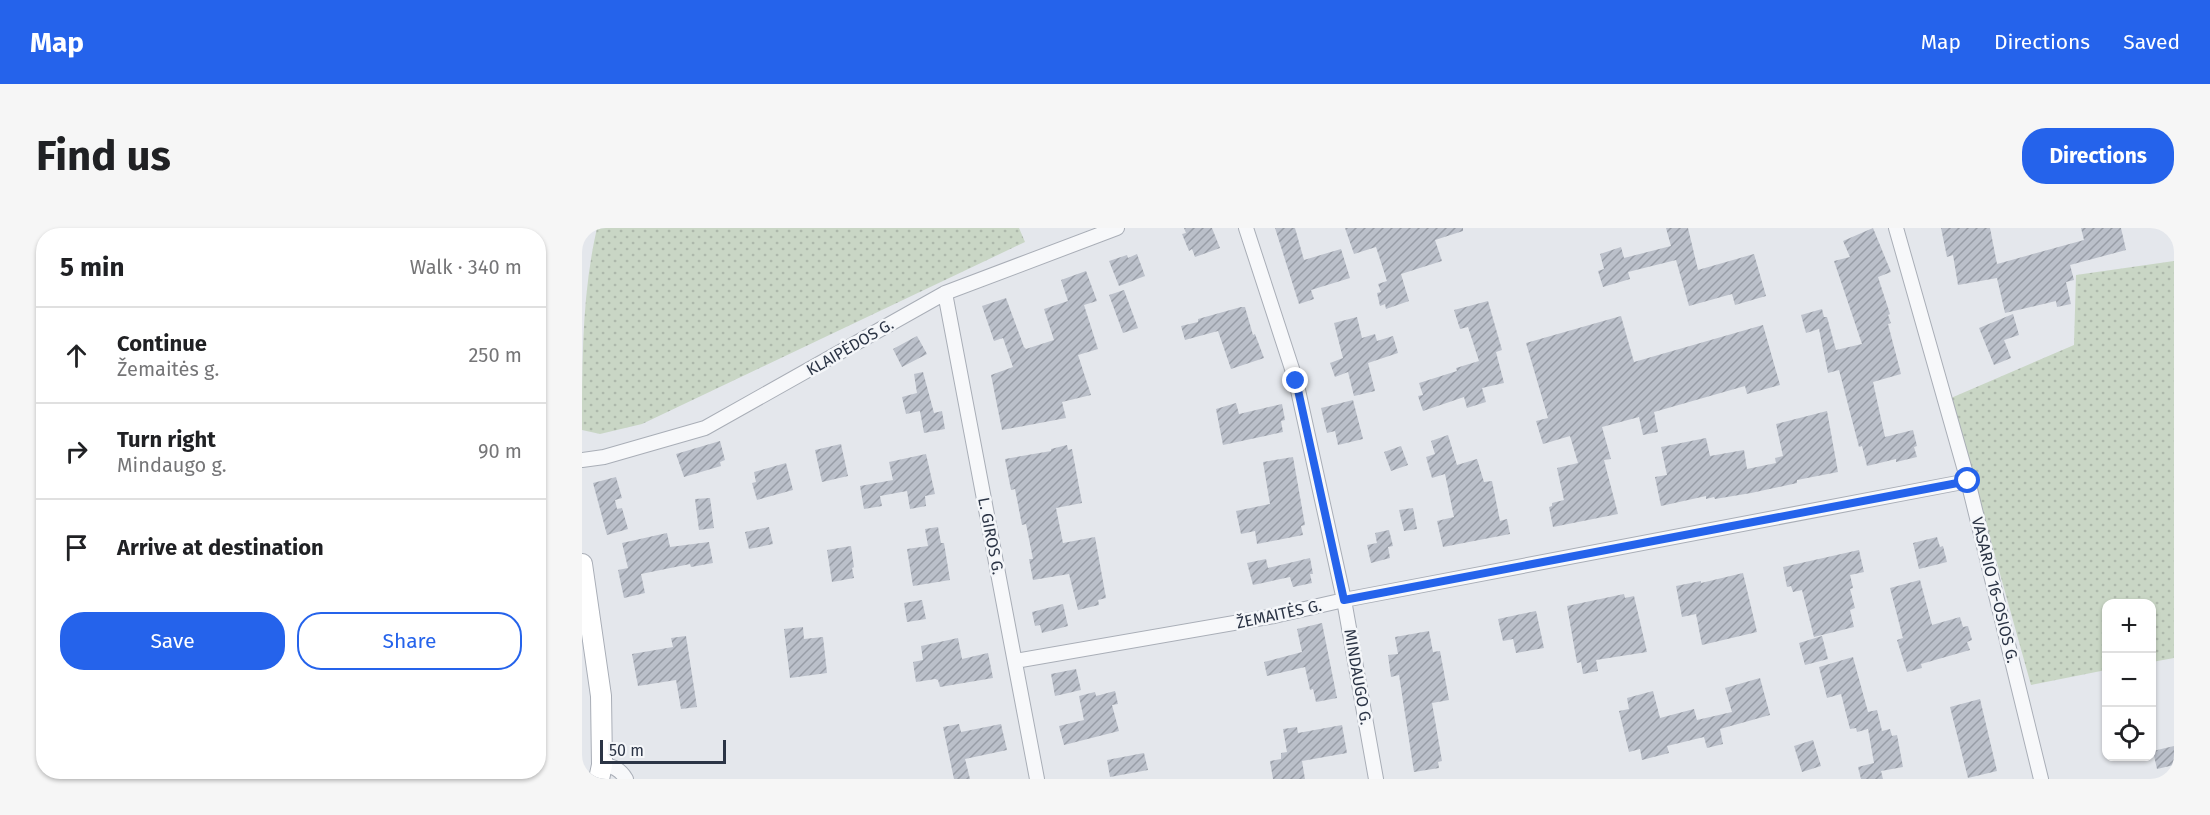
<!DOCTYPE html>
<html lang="en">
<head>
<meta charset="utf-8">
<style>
	:root { --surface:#fff; --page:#f6f6f6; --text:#202124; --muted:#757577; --line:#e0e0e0; --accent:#2563eb }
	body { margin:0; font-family:"Fira Sans",sans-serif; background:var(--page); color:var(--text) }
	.controls { position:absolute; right:18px; bottom:18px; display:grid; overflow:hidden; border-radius:12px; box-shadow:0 2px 4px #0004 }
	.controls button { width:54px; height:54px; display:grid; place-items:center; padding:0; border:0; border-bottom:2px solid var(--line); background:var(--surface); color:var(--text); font:30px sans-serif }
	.scale { position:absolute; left:18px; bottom:15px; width:126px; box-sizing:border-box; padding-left:6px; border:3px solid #2b3445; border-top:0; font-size:16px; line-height:21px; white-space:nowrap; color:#2b3445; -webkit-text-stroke:4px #f4f6f9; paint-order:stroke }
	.stop { position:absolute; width:18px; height:18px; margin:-14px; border:4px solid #2563eb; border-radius:50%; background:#fff }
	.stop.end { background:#2563eb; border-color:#fff; box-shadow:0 2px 6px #0008 }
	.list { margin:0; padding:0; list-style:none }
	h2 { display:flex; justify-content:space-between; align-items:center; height:78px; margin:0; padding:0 24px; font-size:26px }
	h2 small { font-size:20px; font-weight:400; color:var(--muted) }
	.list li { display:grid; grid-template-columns:39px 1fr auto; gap:18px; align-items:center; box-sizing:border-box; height:96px; padding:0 24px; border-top:2px solid var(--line) }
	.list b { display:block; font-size:22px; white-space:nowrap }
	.list p { margin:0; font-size:20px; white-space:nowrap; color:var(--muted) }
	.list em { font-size:20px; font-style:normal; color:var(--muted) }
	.actions { display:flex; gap:12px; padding:18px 24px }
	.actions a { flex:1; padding:14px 0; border:2px solid var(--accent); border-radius:24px; text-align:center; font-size:21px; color:var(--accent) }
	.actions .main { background:var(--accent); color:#fff }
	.icon { flex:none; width:33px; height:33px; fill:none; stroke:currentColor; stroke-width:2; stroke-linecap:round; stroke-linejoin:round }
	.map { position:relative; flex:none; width:1592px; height:551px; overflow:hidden; border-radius:24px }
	header { display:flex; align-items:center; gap:36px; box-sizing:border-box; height:84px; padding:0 30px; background:var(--accent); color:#fff }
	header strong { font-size:28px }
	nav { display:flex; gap:33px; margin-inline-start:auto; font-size:21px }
	.intro { display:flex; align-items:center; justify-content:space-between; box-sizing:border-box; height:144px; padding:0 36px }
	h1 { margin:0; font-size:42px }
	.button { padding:15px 27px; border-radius:24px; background:var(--accent); color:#fff; font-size:21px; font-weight:700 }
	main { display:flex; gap:36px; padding:0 36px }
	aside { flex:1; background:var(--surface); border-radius:24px; box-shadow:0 2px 4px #0004 }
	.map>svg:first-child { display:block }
	.grass { fill:url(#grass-dots) }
	.building { fill:url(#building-hatch) }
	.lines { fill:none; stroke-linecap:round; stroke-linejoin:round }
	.street-casing { stroke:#a9aeb7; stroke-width:16 }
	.secondary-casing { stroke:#a9aeb7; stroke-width:22 }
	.street { stroke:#f7f8fa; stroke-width:14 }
	.secondary { stroke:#fff; stroke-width:20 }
	.route { stroke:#2563eb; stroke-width:8 }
	.labels { text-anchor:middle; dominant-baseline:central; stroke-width:5; stroke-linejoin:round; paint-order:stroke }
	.street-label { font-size:16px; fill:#2b3445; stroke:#f4f6f9 }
</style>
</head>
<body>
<header>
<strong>Map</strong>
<nav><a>Map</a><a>Directions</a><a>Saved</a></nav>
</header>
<div class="intro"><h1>Find us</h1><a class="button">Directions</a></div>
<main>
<aside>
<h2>5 min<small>Walk · 340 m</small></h2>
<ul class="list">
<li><svg class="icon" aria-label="ahead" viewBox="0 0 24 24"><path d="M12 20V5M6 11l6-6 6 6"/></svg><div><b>Continue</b><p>Žemaitės g.</p></div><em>250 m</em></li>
<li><svg class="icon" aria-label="right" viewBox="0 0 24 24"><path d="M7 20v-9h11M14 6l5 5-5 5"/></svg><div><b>Turn right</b><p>Mindaugo g.</p></div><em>90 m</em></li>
<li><svg class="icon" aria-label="arrive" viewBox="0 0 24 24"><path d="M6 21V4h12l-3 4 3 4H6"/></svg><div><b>Arrive at destination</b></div></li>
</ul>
<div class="actions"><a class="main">Save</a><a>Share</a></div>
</aside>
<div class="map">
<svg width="1592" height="551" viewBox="0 0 1592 551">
	<defs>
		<pattern id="grass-dots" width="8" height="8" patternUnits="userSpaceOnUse" patternTransform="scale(1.5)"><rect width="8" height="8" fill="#c9d6c5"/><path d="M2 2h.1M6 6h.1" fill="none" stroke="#adb8ab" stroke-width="1.8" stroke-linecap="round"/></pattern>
		<pattern id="building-hatch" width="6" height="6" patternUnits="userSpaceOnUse" patternTransform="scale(1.5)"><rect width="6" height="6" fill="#bbc0ca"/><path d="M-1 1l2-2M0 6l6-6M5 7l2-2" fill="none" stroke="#989da6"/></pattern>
	</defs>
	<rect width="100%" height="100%" fill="#e4e7ec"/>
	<path class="grass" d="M15 0H437L443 14 60 196 18 206 0 202C0 135 0 65 15 0Z
		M1592 33V430L1570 434V376H1524V442L1449 457 1369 170 1492 117 1494 47Z"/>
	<path class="building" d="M602 0H630L638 20 613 29 610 21 607 23 600 6 604 5Z
		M693 0H713L722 32 759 21 768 50 729 62 732 71 717 76Z
		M763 0H881V3L853 12 860 33 819 46 827 73 804 81 803 76 798 78 795 65 799 64 796 56 805 53 794 19 772 26Z
		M1084 0H1106L1116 42 1172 26 1184 68 1153 77 1150 66 1107 78 1094 32 1046 44 1048 51 1021 59 1016 43 1022 41 1018 26 1039 19 1042 30 1089 18Z
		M1291 0 1309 44 1296 49 1308 86 1306 87 1309 95 1306 96 1319 146 1291 154 1303 209 1331 202 1335 218 1332 219 1335 229 1314 234V231L1285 238 1280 218 1277 219 1257 142 1246 145 1237 101 1224 105 1219 87 1240 81 1242 89H1245L1254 122 1280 116 1252 33 1268 29 1261 13Z
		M1359 0H1408L1415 36 1502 12 1499 0H1539L1544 22 1488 37 1492 52 1484 54 1489 76 1475 79 1474 73 1423 85 1415 50 1376 57 1371 27 1365 29Z
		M555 26 563 48 537 58 527 33 545 27 546 30Z
		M504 43 515 73 502 77 516 121 496 127 509 167 480 174 484 190 420 202 409 147 431 139 421 110 412 113 400 78 424 70 442 119 444 121 472 112 462 81 486 73 479 52Z
		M542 62 556 100 541 105 527 67Z
		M906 73 920 122 914 124 922 155 900 160 904 174 885 180 882 169 841 183 836 168 841 167 837 155 875 143 874 140 897 133 886 99 878 101 872 82Z
		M659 79H663L671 107 673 106 682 130 649 141 636 103 603 112 599 98 616 94V91Z
		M1431 86 1437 107 1422 112 1429 130 1412 137 1397 100Z
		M1039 88 1052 134 1181 97 1198 157 1165 166 1163 158 1072 184 1076 204 1061 207 1057 189 1020 199 1029 231 1022 232 1036 286 971 299 967 279 970 278V275L982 272 975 240 996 235 988 208 961 216 954 193 966 190 944 115Z
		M775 89 780 110 793 106 795 113 811 108 816 125 786 135 793 163 772 168 766 144 753 149 748 135 761 130 752 95Z
		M335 108 345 126 320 139 311 121Z
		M341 144 352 185 360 183 363 201 342 205 338 183 324 186 320 169 335 165 332 146Z
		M771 172 781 211 756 217 753 203 745 205 739 180Z
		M654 175 657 186 700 176 703 192 699 193 701 204 641 217 634 181Z
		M1245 183 1256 244 1215 252V255L1169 265 1133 271 1132 269 1124 271V268L1079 278 1073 249 1085 247 1079 219 1124 210 1128 228 1162 222 1165 241 1194 235 1193 230 1201 228 1194 196Z
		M866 207 875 237 895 231 902 254 910 253 918 293 925 291 928 306 861 319 855 293 872 289 863 246 850 250 844 229 853 226 849 213Z
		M138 213 143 232 138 234 139 238 102 249 94 226Z
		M259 216 266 248 240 254 233 222Z
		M485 217 486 222 490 221 500 275 474 280 481 315 513 309 524 370 516 372 517 377 496 382 487 346 451 352 447 331H451L444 296 440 297 433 261 429 262 423 231 469 223V221Z
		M819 218 826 237 809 243 802 224Z
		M344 226 353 266 343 268 344 278 328 281 325 263 298 268 300 278 282 281 278 258 311 252 307 234Z
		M711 229 723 297 719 298 721 307 675 316 673 303 659 306 654 283 688 276 681 234Z
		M204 235 211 262 175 272 170 255 174 254 172 244Z
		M34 249 40 270 33 272 35 281 40 280 46 301 25 307 11 255Z
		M128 270 132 300 117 302 113 271Z
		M831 280 835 301 822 303 817 282Z
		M187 299 191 316 167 321 163 304Z
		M356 299 359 315H362L368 352 331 358 325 321 346 318 343 301Z
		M807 302 811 318 806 319 808 330 789 335 785 317 795 315 793 305Z
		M85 305 88 319 127 314 131 335 109 339 108 336 59 346 63 365 42 370 36 342 46 340 40 315Z
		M1355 309 1358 319 1361 318 1365 334 1337 341 1331 315Z
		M269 318 272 339 270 340 272 350 250 354 245 322Z
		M1277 322 1282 344 1268 347 1271 360 1268 361 1273 380 1268 382 1272 399 1232 409 1220 362 1211 364 1209 358 1205 359 1201 339Z
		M728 330 731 346H728L730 355 711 359 708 349 671 357 665 335 684 331 686 340Z
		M1161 345 1175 404 1120 417 1114 386 1100 389 1094 358 1119 353V355Z
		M1338 352 1350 397 1378 389 1381 399 1386 398 1390 412 1385 414 1388 422 1339 436 1340 440 1325 444 1315 412 1321 410 1308 360Z
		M1042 366 1043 370 1052 368 1065 424 1014 432 1016 443 1001 446 999 434 995 435 985 378Z
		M340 372 344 391 325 394 322 375Z
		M481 376 486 398 460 405 458 397 453 398 450 384Z
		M954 383 962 420 934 425 931 411 921 413 916 391Z
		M740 395 755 470 734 474 731 461 728 462 723 439 685 448 682 434 720 424 715 401Z
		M221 399 222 411 241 409 245 445 208 450 202 401Z
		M847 403 851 424 858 423 867 472 850 475 860 533 856 534 857 540 832 544 817 447 809 449 806 427 816 426 813 409Z
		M104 408 115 479 99 481 94 452 56 458 50 426 91 419 89 410Z
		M1240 408 1246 431 1223 437 1217 415Z
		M376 410 380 431 406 425 411 450 358 459 356 452 353 451 334 454 331 434 341 432 339 418Z
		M1271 429 1286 484 1295 482 1300 503 1308 501 1310 508 1315 507 1321 539 1299 543 1301 551H1279L1276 539 1292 535 1286 501 1275 504 1274 500 1268 501 1259 466 1245 470 1237 439Z
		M494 441 499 462 473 468 469 446Z
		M1178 450 1188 487 1138 501 1141 516 1125 520 1122 509 1085 518 1087 525 1060 532 1058 521 1047 524 1037 483 1047 481 1045 470 1071 463 1078 490 1112 481 1115 492 1150 484 1143 460Z
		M533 463 536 476 530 477 537 503 482 517 477 498 502 492 497 468 513 464 514 468Z
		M1398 471 1415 543 1386 550 1368 479Z
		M377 496 379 504 419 496 425 522 383 531 388 551H372L361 499Z
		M760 497 765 525 720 533 723 551H691L688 533 699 531V525L705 524 701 501 715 499 716 505Z
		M1231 512 1239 538 1220 544 1212 518Z
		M1592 518V537L1575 541 1571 523Z
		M562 525 566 542 528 549 525 532Z"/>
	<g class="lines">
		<defs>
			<path id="street" d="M664 0 714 153 762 372 794 551
				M1314 0 1386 253 1459 551
				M363 65 455 551
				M0 232 22 229 123 200 363 65 535 0
				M433 433 692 388 762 372 1386 253
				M20 537C31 538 38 541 44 551"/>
			<path id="secondary" d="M0 336 19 468 20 537 17 551"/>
		</defs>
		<use href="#street" class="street-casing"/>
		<use href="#secondary" class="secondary-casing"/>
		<use href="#street" class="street"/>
		<use href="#secondary" class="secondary"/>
	</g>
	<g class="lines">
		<path class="route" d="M714 153 762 372 1386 253"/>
	</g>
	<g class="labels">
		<g class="street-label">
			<text transform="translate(268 119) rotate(-30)">KLAIPĖDOS G.</text>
			<text transform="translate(409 308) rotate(79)">L. GIROS G.</text>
			<text transform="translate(1413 362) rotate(76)">VASARIO 16-OSIOS G.</text>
			<text transform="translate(697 386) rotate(-12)">ŽEMAITĖS G.</text>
			<text transform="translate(776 449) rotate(80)">MINDAUGO G.</text>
		</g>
	</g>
</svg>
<div class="controls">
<button>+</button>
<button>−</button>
<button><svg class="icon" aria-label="locate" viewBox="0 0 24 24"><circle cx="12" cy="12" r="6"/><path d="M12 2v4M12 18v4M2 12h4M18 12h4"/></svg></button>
</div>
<div class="scale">50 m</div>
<div class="stop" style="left:1386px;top:253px"></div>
<div class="stop end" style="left:714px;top:153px"></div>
</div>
</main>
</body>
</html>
